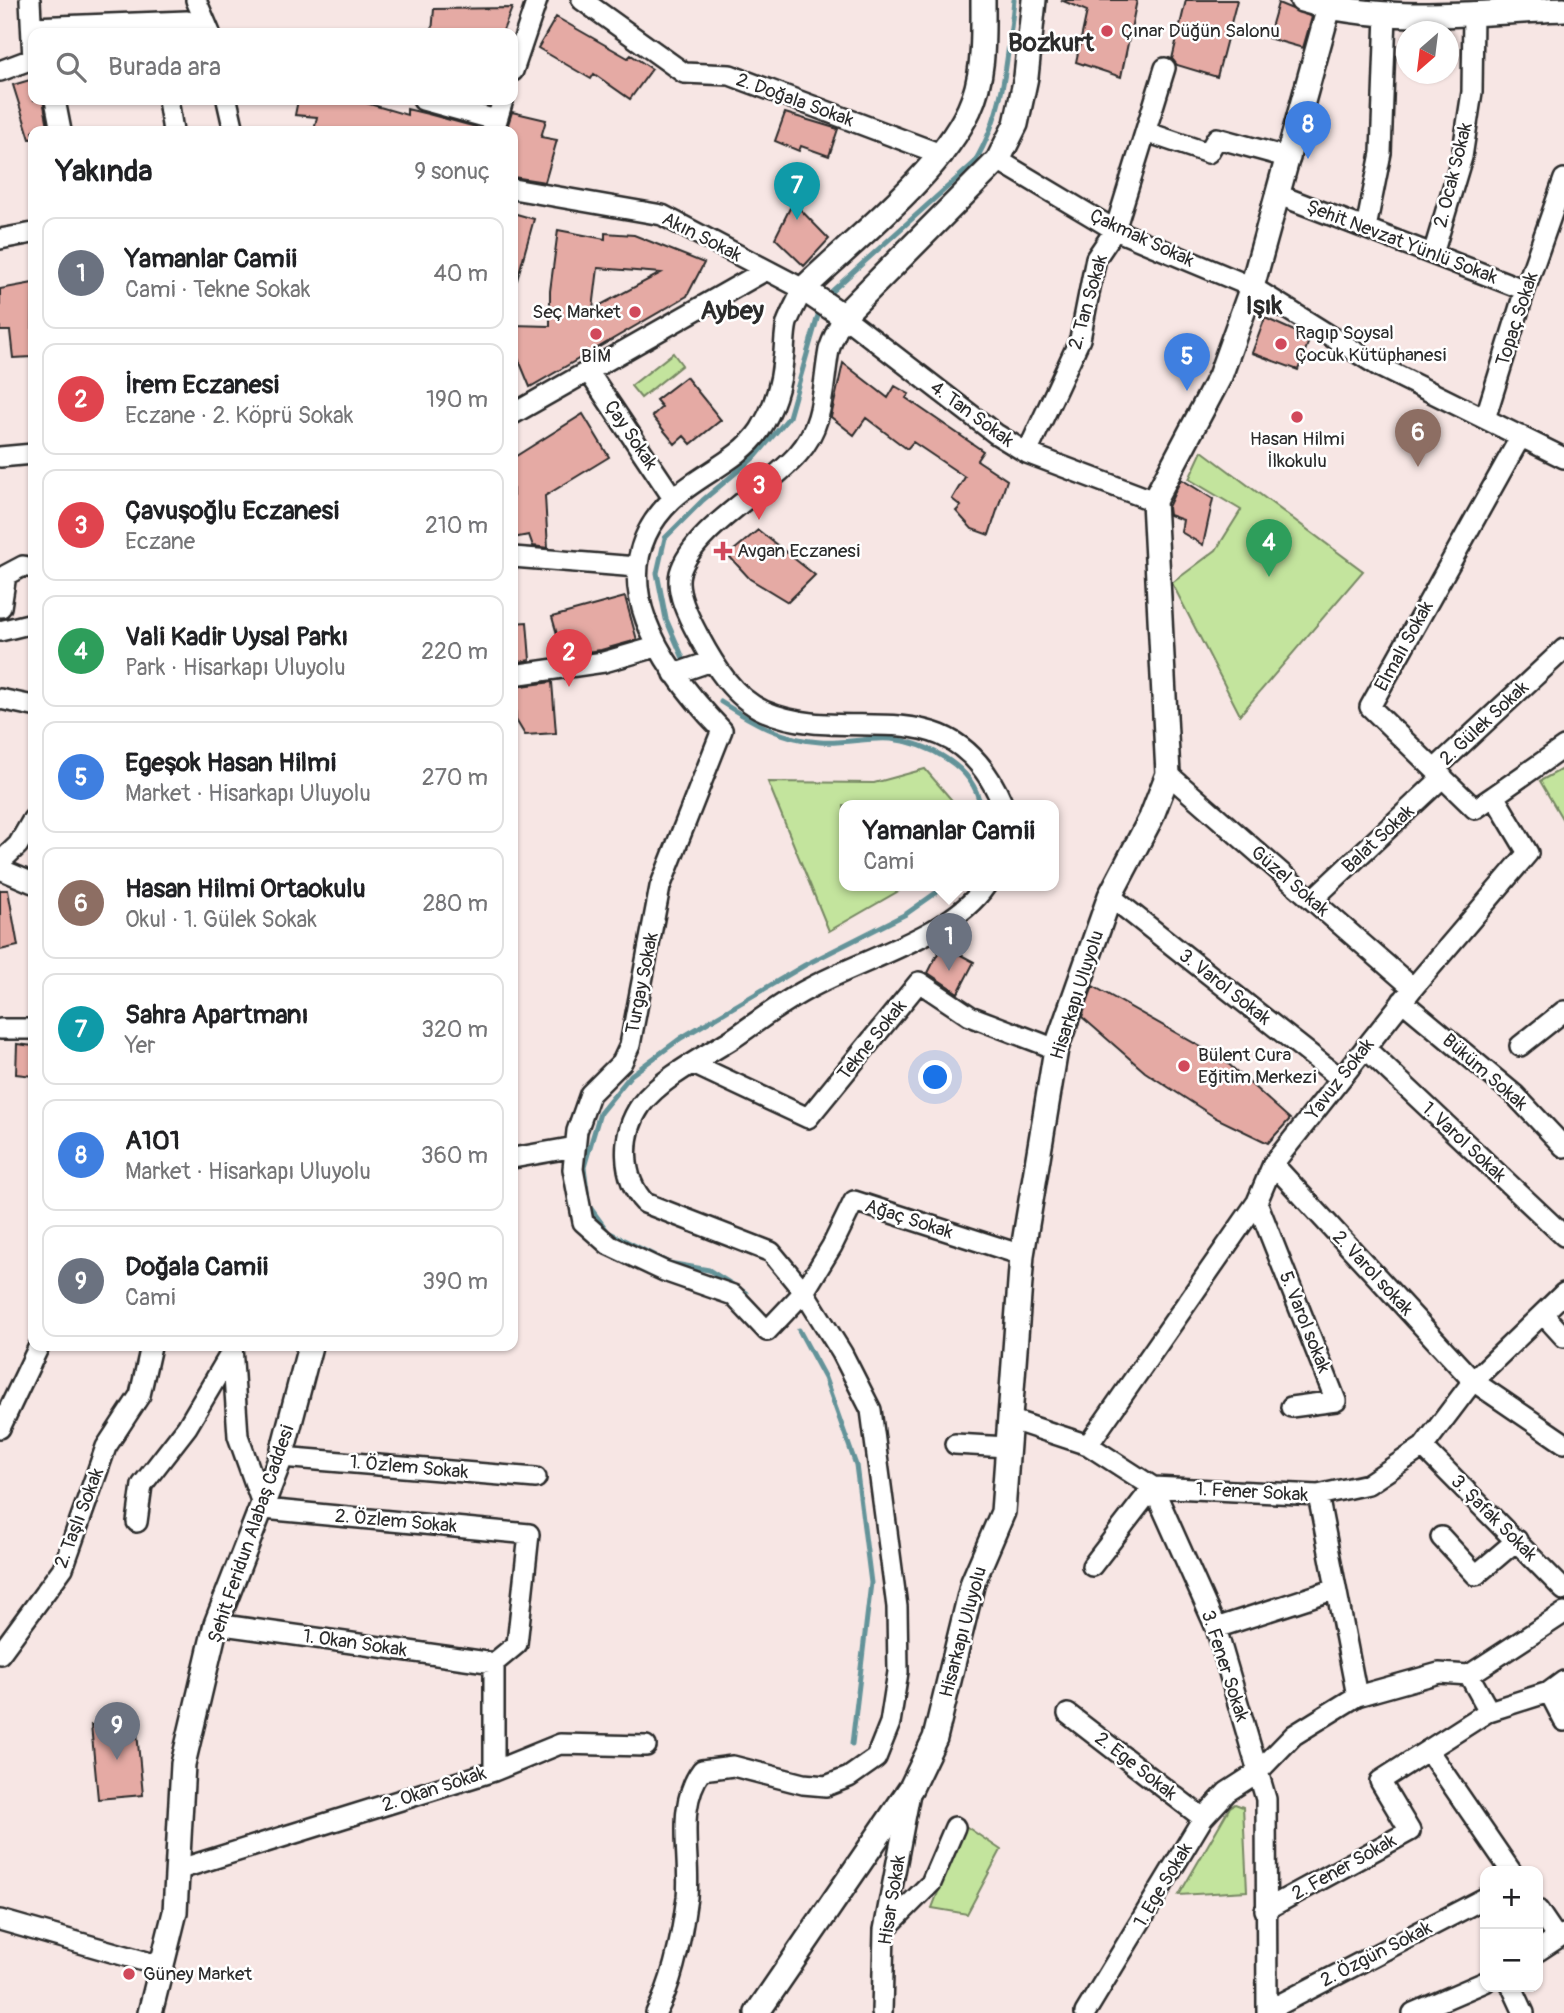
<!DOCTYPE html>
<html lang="tr">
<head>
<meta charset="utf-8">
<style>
	:root { --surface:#fff; --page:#f6f6f6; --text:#202124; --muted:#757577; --line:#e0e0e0; --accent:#0f766e }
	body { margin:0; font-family:Pangolin,sans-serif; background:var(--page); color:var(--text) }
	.controls { position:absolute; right:21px; bottom:21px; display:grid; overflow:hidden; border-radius:14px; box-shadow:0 2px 5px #0004 }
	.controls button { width:63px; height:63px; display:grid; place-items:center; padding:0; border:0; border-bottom:2px solid var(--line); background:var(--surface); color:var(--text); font:35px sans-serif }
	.compass { position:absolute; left:1396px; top:21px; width:63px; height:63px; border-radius:50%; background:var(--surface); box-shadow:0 2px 5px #0004; rotate:208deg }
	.you { position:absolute; left:936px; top:1078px; width:24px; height:24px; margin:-18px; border:5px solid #fff; border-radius:50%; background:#1a73e8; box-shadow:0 0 0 10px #1a73e833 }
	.badge { display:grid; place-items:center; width:46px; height:46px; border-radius:50%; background:var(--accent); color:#fff; font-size:23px; font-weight:700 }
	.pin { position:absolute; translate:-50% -58px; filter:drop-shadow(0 2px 4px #0008) }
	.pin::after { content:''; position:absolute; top:37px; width:24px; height:21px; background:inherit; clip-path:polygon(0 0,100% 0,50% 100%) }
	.popup { position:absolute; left:839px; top:800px; width:220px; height:91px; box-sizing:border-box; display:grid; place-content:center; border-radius:14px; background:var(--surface); filter:drop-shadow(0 2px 5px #0005); font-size:23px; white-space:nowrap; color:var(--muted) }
	.popup b { font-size:26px; color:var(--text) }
	.popup::after { content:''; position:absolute; left:50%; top:100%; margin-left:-14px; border:14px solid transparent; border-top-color:var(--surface) }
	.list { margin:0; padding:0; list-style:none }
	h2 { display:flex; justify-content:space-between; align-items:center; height:91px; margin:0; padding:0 28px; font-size:30px }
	h2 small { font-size:23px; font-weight:400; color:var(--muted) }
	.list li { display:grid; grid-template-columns:46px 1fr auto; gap:21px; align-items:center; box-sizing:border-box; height:112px; margin:0 14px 14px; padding:0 14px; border:2px solid var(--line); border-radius:14px }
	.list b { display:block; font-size:26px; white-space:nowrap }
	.list p { margin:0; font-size:23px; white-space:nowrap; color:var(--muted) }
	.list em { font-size:23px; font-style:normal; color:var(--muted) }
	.icon { flex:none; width:38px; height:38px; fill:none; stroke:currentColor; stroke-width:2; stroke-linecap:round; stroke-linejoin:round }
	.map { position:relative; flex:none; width:1564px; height:2013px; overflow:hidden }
	.search { position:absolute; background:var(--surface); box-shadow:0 2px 5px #0004; left:28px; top:28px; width:490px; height:77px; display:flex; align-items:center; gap:18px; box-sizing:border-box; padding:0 24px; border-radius:14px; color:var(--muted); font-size:26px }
	.panel { position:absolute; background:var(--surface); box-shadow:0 2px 5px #0004; left:28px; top:126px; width:490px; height:1225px; border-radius:14px }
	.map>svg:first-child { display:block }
	.green { fill:#c3e49d; stroke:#778864; stroke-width:2 }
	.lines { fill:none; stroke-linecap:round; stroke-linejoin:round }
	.stream { stroke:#639399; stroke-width:5 }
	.building { fill:#e5aaa4; stroke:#2b2b2b; stroke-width:2; fill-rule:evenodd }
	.minor-casing { stroke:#2b2b2b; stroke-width:24 }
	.tertiary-casing { stroke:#2b2b2b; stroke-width:28 }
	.minor { stroke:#fff; stroke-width:19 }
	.tertiary { stroke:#fff; stroke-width:23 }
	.poi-dot { fill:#d1495b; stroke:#fff; stroke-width:2.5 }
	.labels { text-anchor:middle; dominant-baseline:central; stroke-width:5; stroke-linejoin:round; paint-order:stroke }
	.poi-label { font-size:19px; fill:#2b2b2b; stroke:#fff; text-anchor:start }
	.street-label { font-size:19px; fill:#2b2b2b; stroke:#fff }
	.district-label { font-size:26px; font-weight:bold; fill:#2b2b2b; stroke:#fff }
</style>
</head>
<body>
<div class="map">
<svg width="1564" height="2013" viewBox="0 0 1564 2013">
	<rect width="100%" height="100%" fill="#f7e6e4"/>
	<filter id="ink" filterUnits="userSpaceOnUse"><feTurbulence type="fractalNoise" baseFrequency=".0143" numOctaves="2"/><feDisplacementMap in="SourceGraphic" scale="14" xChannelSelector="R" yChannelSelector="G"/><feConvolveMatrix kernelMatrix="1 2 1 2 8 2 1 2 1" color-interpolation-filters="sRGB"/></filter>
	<g filter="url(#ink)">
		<path class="green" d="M673 353 682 365 641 398 631 386Z
			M1202 451 1363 571 1240 715 1172 583 1216 550 1241 510 1189 479Z
			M1564 768V822L1540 781Z
			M925 769 956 805H844V885H909L829 931 768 782 874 783Z
			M1235 1804 1243 1807 1247 1891 1179 1895 1230 1807Z
			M964 1825 1001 1850 967 1914 932 1908Z"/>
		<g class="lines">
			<path class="stream" d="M832 291 974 163C1004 114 1008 56 1014 0
				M686 665 666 619 657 573 665 538 703 500 757 455 789 417 819 312
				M721 702C752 722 783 740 820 742 844 744 868 737 891 739 927 743 974 766 980 805
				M746 1293 709 1270 669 1263 608 1232 589 1206 584 1167 600 1113 631 1075 681 1038 805 965 906 914 947 885
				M799 1330 825 1378 856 1465 871 1583 852 1744"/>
		</g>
		<path class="building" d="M1061 0H1137L1121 77 1076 62 1087 11Z
			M1186 0H1237L1217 77 1177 65 1172 59Z
			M1278 3 1312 17 1303 48 1268 38Z
			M512 8 502 33H432L434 9Z
			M556 17 628 58 631 55 652 69 630 99 594 74 591 79 538 48Z
			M33 79V100H43L49 131H33V139H30L13 85Z
			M298 100H356L407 115V109L428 114 476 127 475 131H314L317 117 295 115Z
			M512 112 546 120 541 137 557 140 545 182 513 177V131H506Z
			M785 113 838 129 829 156 801 146 799 151 775 141Z
			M793 202 829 239 804 266 775 238Z
			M513 213 534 219 517 280 513 279Z
			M558 230 605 239V233L634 235 704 263 687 296 530 387 513 346V325L550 326V291ZM598 268 661 273 593 309Z
			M33 283 32 357 13 358 10 331H0V289Z
			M1265 318 1310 338 1298 370 1252 353Z
			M843 363 888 398 895 386 909 394 906 398 983 451 977 460 1007 480 989 535 972 529 956 511 961 506 952 499 965 477 913 442 907 449 866 418 854 435 831 417Z
			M686 377 721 420 691 444 684 436 675 444 652 416 662 407 656 400Z
			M583 414 609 457 545 496 548 548 533 546 529 535 513 538V458Z
			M1181 479 1213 499 1203 545 1181 532 1183 520 1169 515 1168 507Z
			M758 530 815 575 788 602 750 579 728 555Z
			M625 597 637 640 601 650 563 655 552 617Z
			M527 622 530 660 513 663V623Z
			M552 682 556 733 525 735 516 720 514 687Z
			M0 890H8L18 946 0 950Z
			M942 945 974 962 958 993 928 973Z
			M1093 986 1224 1060 1290 1119 1268 1143 1216 1118 1145 1072 1082 1017Z
			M17 1044 33 1046V1076L16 1074Z
			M136 1722 143 1795 98 1799 91 1725Z"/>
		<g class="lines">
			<defs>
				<path id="minor" d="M30 0 33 60
					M196 0 210 33
					M582 0 684 73 730 75 943 155
					M32 27 187 21 203 33
					M0 71 32 59
					M513 71 537 0
					M55 100 61 131
					M168 100 173 131
					M227 100 234 131
					M423 100 496 120
					M494 130 503 100
					M1146 132 1208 153 1217 138 1290 158
					M998 160 1115 230 1252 287 1380 367 1564 458
					M513 189 662 215 803 289C798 300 791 312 787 323 784 335 785 349 783 360 781 386 774 408 760 430 740 460 698 475 672 500 594 574 664 670 722 730L660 887 630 1045 622 1062 590 1094 577 1131 573 1169 583 1222 609 1245 664 1271 733 1295 767 1331 804 1292 832 1246 854 1201 1022 1255
					M1279 195 1525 290
					M1366 228 1381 153 1386 14
					M0 239 33 233
					M1433 254 1462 157 1472 92 1473 12
					M588 371 673 498
					M513 414 766 270
					M1485 419 1525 290 1564 179
					M1027 453 1080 339 1096 258 1115 230 1165 68
					M0 457 33 454
					M513 557 637 567
					M1 607 6 575 23 566 33 568
					M0 631 33 623
					M674 674 712 661
					M513 675 604 662 656 647
					M0 699 33 706
					M1435 769 1564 649
					M1168 774 1413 988
					M1494 796 1475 809 1370 707 1521 436
					M1003 805C951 681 853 749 764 711 734 698 714 665 699 637 690 620 675 593 680 573 692 530 767 490 798 454 825 424 822 388 829 350 832 339 839 327 843 316L996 434 1027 453 1154 501
					M0 862 18 845 33 819
					M0 869 33 883
					M1110 896 1340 1078
					M1312 900 1443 777
					M1402 1001 1515 1095 1564 1147
					M0 1029H33
					M1520 1046 1564 1011
					M1365 1048 1564 1236
					M693 1064 808 1118 919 982 970 1016 1056 1049
					M513 1158 575 1147
					M1273 1164 1473 1381 1564 1443
					M1257 1202 1336 1401 1291 1407
					M1543 1314 1564 1337
					M1009 1419 1088 1445 1153 1487 1216 1628 1266 1799 1267 2013
					M0 1428 39 1346
					M955 1444 1007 1447
					M1088 1445 1257 1202 1273 1164 1413 988 1528 853 1494 796 1564 747
					M1423 1447 1564 1590
					M281 1457 536 1478
					M1318 1495 1357 1696
					M137 1522 142 1485 187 1427 232 1351
					M1441 1537 1476 1575 1517 1540
					M1092 1566 1153 1487 1318 1495 1368 1484 1423 1447 1473 1381 1564 1293
					M216 1624 494 1663
					M1216 1628 1336 1589
					M0 1654 63 1568 106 1447 140 1395 151 1346
					M1469 1675 1564 1613
					M1469 1675 1489 1711
					M1560 1692H1549L1564 1721
					M1068 1714 1203 1818
					M1428 1750 1511 1871
					M494 1771 560 1744 646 1746
					M180 1869 494 1771V1663L517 1644 529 1534 264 1509 238 1436 232 1346
					M1265 1910 1410 1831 1380 1781 1489 1711 1549 1692 1564 1681
					M1538 1910 1557 1938
					M0 1920 161 1966
					M884 1930 931 1883 955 1827
					M1538 1951 1564 1934
					M1512 1987 1524 2013
					M1267 2011 1485 1898
					M656 2013C674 1980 682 1935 687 1897 691 1855 675 1806 702 1770L733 1766 803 1784 826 1786 849 1777 876 1758 890 1723 898 1672 897 1607 871 1410 842 1353 804 1292 771 1252 645 1203C621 1178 621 1133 641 1105 660 1079 705 1056 732 1039 757 1022 781 1003 808 989 861 959 951 937 986 885
					M882 2013 884 1930 910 1793
					M1085 2013 1203 1818 1227 1792 1258 1772 1294 1735 1357 1696 1439 1673 1469 1675
					M1413 2013 1485 1982"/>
				<path id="tertiary" d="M983 0C983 37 985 76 969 110 939 174 855 239 803 289L843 316 998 160 1016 124 1026 77 1034 0
					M1302 0C1385 25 1479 12 1564 9
					M150 2013 175 1912 183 1764 216 1624 281 1457 310 1346
					M757 2013 911 1788 935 1738 973 1582 1003 1512 1022 1255 1056 1049 1110 896 1151 818 1168 774 1154 501 1220 376 1252 287 1331 0"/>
			</defs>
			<use href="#minor" class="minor-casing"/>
			<use href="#tertiary" class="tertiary-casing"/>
			<use href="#minor" class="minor"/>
			<use href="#tertiary" class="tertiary"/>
		</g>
	</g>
	<g class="poi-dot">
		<circle cx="1107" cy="31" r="7"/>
		<circle cx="635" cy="312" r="7"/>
		<circle cx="596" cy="334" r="7"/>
		<circle cx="1281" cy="344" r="7"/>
		<circle cx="1297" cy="417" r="7"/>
		<path d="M719.5 540.5h7v7h7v7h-7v7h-7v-7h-7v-7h7z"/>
		<circle cx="1184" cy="1066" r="7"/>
		<circle cx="129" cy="1974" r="7"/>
	</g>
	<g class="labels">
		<g class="poi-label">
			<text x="1121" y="31">Çınar Düğün Salonu</text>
			<text x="621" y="312" text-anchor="end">Seç Market</text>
			<text x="1295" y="333">Ragıp Soysal<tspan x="1295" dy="22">Çocuk Kütüphanesi</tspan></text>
			<text x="596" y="356" text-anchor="middle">BİM</text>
			<text x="1297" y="439" text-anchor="middle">Hasan Hilmi<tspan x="1297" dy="22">İlkokulu</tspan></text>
			<text x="737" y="551">Avgan Eczanesi</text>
			<text x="1198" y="1055">Bülent Cura<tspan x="1198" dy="22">Eğitim Merkezi</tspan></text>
			<text x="143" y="1974">Güney Market</text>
		</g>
		<g class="street-label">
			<text transform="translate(795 100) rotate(20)">2. Doğala Sokak</text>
			<text transform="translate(1453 175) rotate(-76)">2. Ocak Sokak</text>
			<text transform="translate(702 237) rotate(27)">Akın Sokak</text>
			<text transform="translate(1142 238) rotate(25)">Çakmak Sokak</text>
			<text transform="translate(1402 242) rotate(21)">Şehit Nevzat Yünlü Sokak</text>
			<text transform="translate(1088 302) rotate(-74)">2. Tan Sokak</text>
			<text transform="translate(1517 319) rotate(-72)">Topaç Sokak</text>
			<text transform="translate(972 414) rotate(36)">4. Tan Sokak</text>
			<text transform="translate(631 435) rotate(56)">Çay Sokak</text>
			<text transform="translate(1404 646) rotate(-61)">Elmalı Sokak</text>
			<text transform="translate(1484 723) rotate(-43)">2. Gülek Sokak</text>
			<text transform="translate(1378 839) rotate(-43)">Balat Sokak</text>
			<text transform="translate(1290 881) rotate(41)">Güzel Sokak</text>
			<text transform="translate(642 983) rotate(-79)">Turgay Sokak</text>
			<text transform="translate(1225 987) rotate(38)">3. Varol Sokak</text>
			<text transform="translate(1077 995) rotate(-72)">Hisarkapı Uluyolu</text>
			<text transform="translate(872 1040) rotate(-51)">Tekne Sokak</text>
			<text transform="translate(1485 1072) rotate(41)">Büküm Sokak</text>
			<text transform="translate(1340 1079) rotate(-52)">Yavuz Sokak</text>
			<text transform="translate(1464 1142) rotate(43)">1. Varol Sokak</text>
			<text transform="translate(909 1219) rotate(18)">Ağaç Sokak</text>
			<text transform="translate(1373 1273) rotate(47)">2. Varol sokak</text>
			<text transform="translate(1305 1322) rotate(68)">5. Varol sokak</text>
			<text transform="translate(409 1467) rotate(5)">1. Özlem Sokak</text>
			<text transform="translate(1252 1492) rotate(3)">1. Fener Sokak</text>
			<text transform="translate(79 1518) rotate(-69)">2. Taşlı Sokak</text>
			<text transform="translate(1494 1518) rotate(45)">3. Şafak Sokak</text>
			<text transform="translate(396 1521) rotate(5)">2. Özlem Sokak</text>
			<text transform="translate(251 1534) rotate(-71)">Şehit Feridun Alabaş Caddesi</text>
			<text transform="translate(963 1632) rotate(-75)">Hisarkapı Uluyolu</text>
			<text transform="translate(355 1643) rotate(8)">1. Okan Sokak</text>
			<text transform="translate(1225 1666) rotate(72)">3. Fener Sokak</text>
			<text transform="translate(1136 1766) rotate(38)">2. Ege Sokak</text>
			<text transform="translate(434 1789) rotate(-18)">2. Okan Sokak</text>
			<text transform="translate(1344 1867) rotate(-29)">2. Fener Sokak</text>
			<text transform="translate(1163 1885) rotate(-59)">1. Ege Sokak</text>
			<text transform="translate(892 1900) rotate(-81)">Hisar Sokak</text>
			<text transform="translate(1376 1954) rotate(-27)">2. Özgün Sokak</text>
		</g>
		<g class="district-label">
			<text x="1051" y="43">Bozkurt</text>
			<text x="1264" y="306">Işık</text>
			<text x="732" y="311">Aybey</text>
		</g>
	</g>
</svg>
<div class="controls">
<button>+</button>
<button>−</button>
</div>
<svg class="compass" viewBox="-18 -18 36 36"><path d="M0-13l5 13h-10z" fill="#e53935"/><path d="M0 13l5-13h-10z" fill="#757577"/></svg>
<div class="you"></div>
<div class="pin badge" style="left:949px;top:971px;background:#6b7280">1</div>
<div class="popup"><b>Yamanlar Camii</b>Cami</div>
<div class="pin badge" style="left:569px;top:687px;background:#e0444e">2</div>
<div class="pin badge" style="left:759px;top:520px;background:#e0444e">3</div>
<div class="pin badge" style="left:1269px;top:577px;background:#2e9e5b">4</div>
<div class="pin badge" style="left:1187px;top:391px;background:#3f7fe0">5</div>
<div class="pin badge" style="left:1418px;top:467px;background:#8d6e63">6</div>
<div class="pin badge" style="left:797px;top:220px;background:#0f9aa8">7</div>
<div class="pin badge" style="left:1308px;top:159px;background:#3f7fe0">8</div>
<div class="pin badge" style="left:117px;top:1760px;background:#6b7280">9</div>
<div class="search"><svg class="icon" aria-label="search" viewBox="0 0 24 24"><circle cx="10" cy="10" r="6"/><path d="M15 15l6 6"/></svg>Burada ara</div>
<section class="panel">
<h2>Yakında<small>9 sonuç</small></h2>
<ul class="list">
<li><span class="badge" style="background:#6b7280">1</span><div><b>Yamanlar Camii</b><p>Cami · Tekne Sokak</p></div><em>40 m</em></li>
<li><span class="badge" style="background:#e0444e">2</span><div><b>İrem Eczanesi</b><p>Eczane · 2. Köprü Sokak</p></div><em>190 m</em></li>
<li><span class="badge" style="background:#e0444e">3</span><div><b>Çavuşoğlu Eczanesi</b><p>Eczane</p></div><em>210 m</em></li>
<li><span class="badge" style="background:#2e9e5b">4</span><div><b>Vali Kadir Uysal Parkı</b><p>Park · Hisarkapı Uluyolu</p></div><em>220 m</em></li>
<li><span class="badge" style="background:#3f7fe0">5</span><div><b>Egeşok Hasan Hilmi</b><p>Market · Hisarkapı Uluyolu</p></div><em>270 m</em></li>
<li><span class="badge" style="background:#8d6e63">6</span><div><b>Hasan Hilmi Ortaokulu</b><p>Okul · 1. Gülek Sokak</p></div><em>280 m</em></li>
<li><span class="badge" style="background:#0f9aa8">7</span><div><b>Sahra Apartmanı</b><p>Yer</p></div><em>320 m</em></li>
<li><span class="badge" style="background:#3f7fe0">8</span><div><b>A101</b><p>Market · Hisarkapı Uluyolu</p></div><em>360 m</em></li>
<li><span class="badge" style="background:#6b7280">9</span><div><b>Doğala Camii</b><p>Cami</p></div><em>390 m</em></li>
</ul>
</section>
</div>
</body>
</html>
